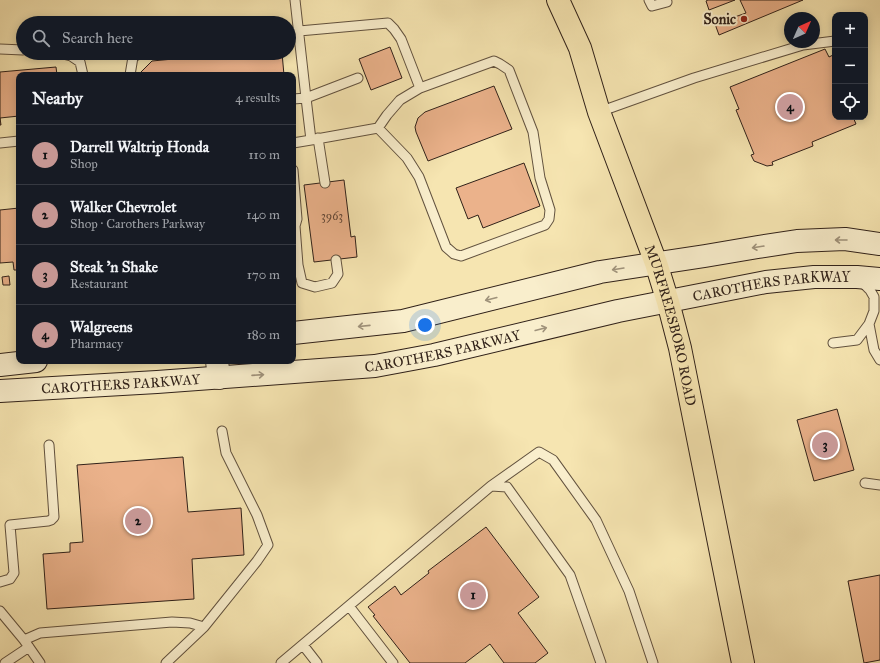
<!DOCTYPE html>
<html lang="en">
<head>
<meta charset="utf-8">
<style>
	:root { --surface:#171b24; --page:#20242c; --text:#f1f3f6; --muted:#9ea1a6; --line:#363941; --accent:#c59692 }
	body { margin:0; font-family:"IM FELL Great Primer",serif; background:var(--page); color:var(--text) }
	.controls { position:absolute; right:12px; top:12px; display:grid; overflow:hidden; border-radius:8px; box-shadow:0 2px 10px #0003 }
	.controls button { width:36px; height:36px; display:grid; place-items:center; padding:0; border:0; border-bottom:1px solid var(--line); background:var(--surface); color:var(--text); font:20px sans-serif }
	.compass { position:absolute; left:784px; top:12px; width:36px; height:36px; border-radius:50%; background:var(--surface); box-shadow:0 2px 10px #0003; rotate:45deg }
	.you { position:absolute; left:425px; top:325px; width:14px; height:14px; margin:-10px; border:3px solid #fff; border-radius:50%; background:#1a73e8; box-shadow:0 0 0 6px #1a73e833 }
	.badge { display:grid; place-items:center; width:26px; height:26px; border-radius:50%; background:var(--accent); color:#111; font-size:13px; font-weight:700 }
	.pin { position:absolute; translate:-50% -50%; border:2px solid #fff; box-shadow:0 1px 4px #0006 }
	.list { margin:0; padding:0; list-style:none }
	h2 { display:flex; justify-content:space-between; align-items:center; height:52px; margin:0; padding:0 16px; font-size:17px }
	h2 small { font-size:13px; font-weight:400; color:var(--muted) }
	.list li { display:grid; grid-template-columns:26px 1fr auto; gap:12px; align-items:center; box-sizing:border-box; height:60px; padding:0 16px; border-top:1px solid var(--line) }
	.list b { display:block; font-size:15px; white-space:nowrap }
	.list p { margin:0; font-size:13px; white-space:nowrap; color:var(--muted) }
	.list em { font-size:13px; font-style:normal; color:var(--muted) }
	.icon { flex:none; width:22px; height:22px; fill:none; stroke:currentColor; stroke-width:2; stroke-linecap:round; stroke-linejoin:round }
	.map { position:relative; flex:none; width:880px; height:663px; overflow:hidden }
	.search { position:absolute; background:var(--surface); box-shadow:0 2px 10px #0003; left:16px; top:16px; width:280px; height:44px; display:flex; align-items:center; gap:10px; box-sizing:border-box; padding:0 14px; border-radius:22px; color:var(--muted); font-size:15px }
	.panel { position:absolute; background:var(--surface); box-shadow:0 2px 10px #0003; left:16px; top:72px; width:280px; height:292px; border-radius:8px }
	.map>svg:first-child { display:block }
	.building { fill:#ebb28b; stroke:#302119 }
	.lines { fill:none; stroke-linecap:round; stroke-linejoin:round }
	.service-casing { stroke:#62523f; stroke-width:11 }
	.tertiary-casing { stroke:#62523f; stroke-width:24 }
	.secondary-casing { stroke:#302119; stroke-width:24 }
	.primary-casing { stroke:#302119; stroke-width:24 }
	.service { stroke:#f9eecc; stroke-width:9 }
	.tertiary { stroke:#f9eecc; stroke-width:22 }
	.secondary { stroke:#f9eecc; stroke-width:22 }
	.primary { stroke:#f6e5b1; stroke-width:22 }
	.oneway { stroke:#9f927b }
	.poi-dot { fill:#8f2418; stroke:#f9eecc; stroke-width:1.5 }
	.labels { text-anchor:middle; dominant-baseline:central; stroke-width:4; stroke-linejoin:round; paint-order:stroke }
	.number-label { font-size:12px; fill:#5f4536 }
	.poi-label { font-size:14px; font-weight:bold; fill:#302119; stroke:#f9eecc; text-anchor:end }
	.street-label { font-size:14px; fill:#302119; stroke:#f9eecc }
</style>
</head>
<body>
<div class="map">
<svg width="880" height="663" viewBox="0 0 880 663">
	<rect width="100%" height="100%" fill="#f6e5b1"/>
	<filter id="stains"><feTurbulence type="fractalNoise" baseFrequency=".005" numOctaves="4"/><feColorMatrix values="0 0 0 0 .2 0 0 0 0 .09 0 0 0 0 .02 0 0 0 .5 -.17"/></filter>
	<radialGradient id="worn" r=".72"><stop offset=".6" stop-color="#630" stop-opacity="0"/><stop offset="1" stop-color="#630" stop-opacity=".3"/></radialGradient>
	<path class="building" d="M708 0H735L709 10 706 1Z
		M740 0H803L719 35 715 24 746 13Z
		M390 47 402 78 371 90 359 59Z
		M825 49 829 57 835 54V117H853L856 124 812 142 813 146 772 162 773 165 767 166 754 161 751 155 754 154 736 110 739 109 730 87Z
		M238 53H282L284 75H138L152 61Z
		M56 67 57 75H19V116L0 118 1 125H0V72Z
		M494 86 512 129 428 161 416 132 415 127 418 118 425 112Z
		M524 163 540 206 483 228 478 215 468 219 456 188Z
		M344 180 351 237 355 236 357 257 314 262 304 185Z
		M19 208V270H14L13 262 0 263V210Z
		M9 276 10 285H3L2 277Z
		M837 409 854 470 814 481 797 420Z
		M183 457 188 512 241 508 244 555 192 559 194 599 47 609 43 554 70 552V543L83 542 77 465Z
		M486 527 539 597 518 613 548 653 535 663H504L490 644 465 663H410L373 616 375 615 368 607 395 586 401 595 429 573 428 571Z
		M880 575V660L864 663 848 581Z"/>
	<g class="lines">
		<defs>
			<path id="service" d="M649 0 652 6 667 2
				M289 34 299 31 388 23 394 29 401 39 420 88 494 61 500 64 509 70 533 132 540 178 550 210 549 219 545 225 461 256 454 254 446 247 419 177 407 158 378 128
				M0 49 23 50
				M59 53 71 56 80 62 83 75
				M130 75 133 57 141 53
				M358 78 306 98 311 140 378 128 387 115 400 100 420 88
				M293 99 306 98 295 0
				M599 112 694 78 803 45 835 41
				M318 138 325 183
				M0 143 19 141
				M293 143 311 140
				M293 170 297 219 295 226 293 227
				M295 226 298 265 302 283 315 287 332 283 338 274 336 260
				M869 324 874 350 880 360
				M833 343 857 340 869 324 874 311V297L870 290 861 281
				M865 483 880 485
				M491 486 539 452 553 460 596 520 629 591 653 663
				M0 582 10 579 14 573 10 525 48 521 51 520 54 517 49 445
				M349 606 393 663
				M0 611 24 640 40 663
				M24 640 40 633 172 622 190 623 204 627
				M303 645 317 663
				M5 663 29 647
				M166 663 204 627 257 561 268 545 257 515 226 453 222 431
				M281 663 491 486 507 487 570 575 601 663"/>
			<path id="tertiary" d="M217 361 219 378"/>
			<g id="secondary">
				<path d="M293 333 403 321 600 272 705 256 758 247 797 241 845 239 880 244"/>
				<path d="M0 365 36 361"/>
				<path id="s1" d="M0 391 157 382 375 366 434 355 618 311 766 282 814 277H857L880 279"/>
			</g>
			<g id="primary">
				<path id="s2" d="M558 0 580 48 599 112 656 263 668 302 680 348 743 663"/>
			</g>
		</defs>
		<use href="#service" class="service-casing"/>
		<use href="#tertiary" class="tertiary-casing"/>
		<use href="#secondary" class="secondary-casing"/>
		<use href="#primary" class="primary-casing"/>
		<use href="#service" class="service"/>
		<use href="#tertiary" class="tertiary"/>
		<use href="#secondary" class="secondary"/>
		<use href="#primary" class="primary"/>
	</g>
	<defs><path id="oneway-shaft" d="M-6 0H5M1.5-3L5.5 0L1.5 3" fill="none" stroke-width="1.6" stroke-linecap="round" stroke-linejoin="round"/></defs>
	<g class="oneway">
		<use href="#oneway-shaft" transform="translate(841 240) rotate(180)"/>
		<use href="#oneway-shaft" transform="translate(758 247) rotate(171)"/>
		<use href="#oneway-shaft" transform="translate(618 269) rotate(171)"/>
		<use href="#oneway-shaft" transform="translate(491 299) rotate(166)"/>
		<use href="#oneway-shaft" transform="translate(364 326) rotate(174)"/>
		<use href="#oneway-shaft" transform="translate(541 329) rotate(-14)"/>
		<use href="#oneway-shaft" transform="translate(258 375) rotate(-4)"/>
	</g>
	<circle class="poi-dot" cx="744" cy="19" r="4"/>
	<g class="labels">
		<g class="number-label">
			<text x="332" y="216">3963</text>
		</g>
		<g class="poi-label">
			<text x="736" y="19">Sonic</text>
		</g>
		<g class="street-label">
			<text stroke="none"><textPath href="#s1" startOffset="781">CAROTHERS PARKWAY</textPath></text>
			<text stroke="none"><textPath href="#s2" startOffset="345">MURFREESBORO ROAD</textPath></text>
			<text stroke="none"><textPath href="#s1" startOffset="445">CAROTHERS PARKWAY</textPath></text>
			<text stroke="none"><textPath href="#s1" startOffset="121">CAROTHERS PARKWAY</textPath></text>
		</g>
	</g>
	<rect width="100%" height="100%" filter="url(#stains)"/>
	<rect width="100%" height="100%" fill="url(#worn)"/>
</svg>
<div class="controls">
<button>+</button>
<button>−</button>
<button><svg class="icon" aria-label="locate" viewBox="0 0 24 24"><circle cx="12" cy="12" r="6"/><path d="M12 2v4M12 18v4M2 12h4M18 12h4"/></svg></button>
</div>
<svg class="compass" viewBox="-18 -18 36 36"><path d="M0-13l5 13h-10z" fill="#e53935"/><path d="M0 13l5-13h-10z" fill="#9ea1a6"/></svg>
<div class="you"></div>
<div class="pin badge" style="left:473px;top:595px">1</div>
<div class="pin badge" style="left:138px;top:521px">2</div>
<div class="pin badge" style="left:825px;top:445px">3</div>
<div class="pin badge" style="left:790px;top:107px">4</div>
<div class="search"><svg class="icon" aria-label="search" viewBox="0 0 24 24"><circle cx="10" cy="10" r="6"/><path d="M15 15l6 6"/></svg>Search here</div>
<section class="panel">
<h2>Nearby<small>4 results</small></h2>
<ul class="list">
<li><span class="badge">1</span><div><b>Darrell Waltrip Honda</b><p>Shop</p></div><em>110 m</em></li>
<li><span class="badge">2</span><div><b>Walker Chevrolet</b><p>Shop · Carothers Parkway</p></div><em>140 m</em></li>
<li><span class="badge">3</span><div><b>Steak 'n Shake</b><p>Restaurant</p></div><em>170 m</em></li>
<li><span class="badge">4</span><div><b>Walgreens</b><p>Pharmacy</p></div><em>180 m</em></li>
</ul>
</section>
</div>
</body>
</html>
